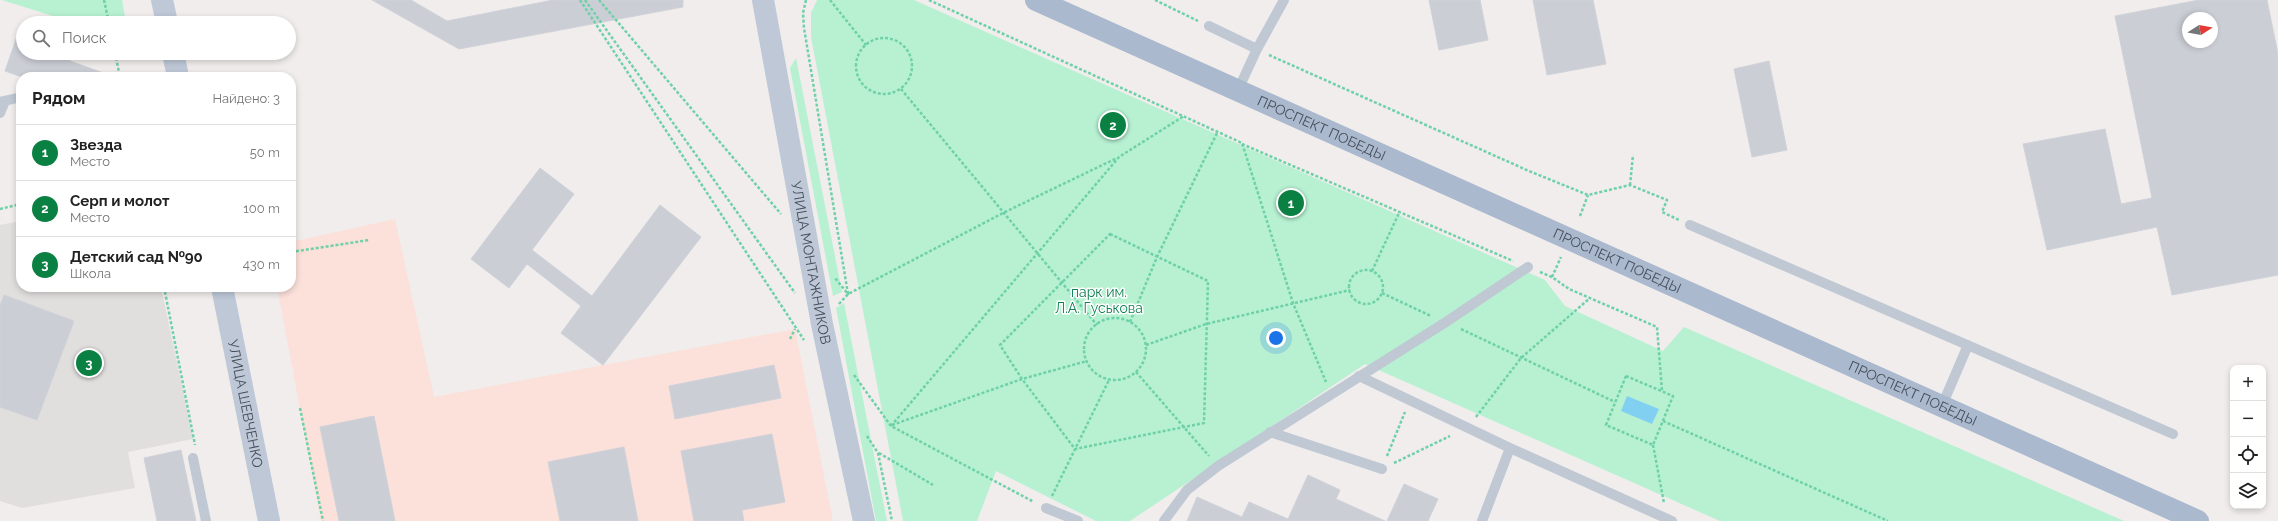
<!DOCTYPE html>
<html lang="ru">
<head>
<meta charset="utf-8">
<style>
	:root { --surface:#fff; --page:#f2f2f2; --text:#222; --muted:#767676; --line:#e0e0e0; --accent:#0b8043 }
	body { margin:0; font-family:Raleway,sans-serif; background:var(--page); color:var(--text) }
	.controls { position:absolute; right:12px; bottom:12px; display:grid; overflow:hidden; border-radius:8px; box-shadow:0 2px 6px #0003 }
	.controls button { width:36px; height:36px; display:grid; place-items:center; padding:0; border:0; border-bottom:1px solid var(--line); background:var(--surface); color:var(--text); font:20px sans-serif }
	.compass { position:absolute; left:2182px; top:12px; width:36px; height:36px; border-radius:50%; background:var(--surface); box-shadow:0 2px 6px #0003; rotate:79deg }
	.you { position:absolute; left:1276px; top:338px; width:14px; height:14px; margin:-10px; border:3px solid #fff; border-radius:50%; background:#1a73e8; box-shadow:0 0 0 6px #1a73e833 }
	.badge { display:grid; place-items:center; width:26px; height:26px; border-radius:50%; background:var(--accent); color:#fff; font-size:13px; font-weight:700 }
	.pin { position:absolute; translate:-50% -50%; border:2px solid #fff; box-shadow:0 1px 4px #0006 }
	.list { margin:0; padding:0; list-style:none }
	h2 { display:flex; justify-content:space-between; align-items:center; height:52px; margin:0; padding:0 16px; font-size:17px }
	h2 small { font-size:13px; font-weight:400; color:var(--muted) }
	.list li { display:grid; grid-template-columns:26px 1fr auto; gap:12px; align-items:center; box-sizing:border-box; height:56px; padding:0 16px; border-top:1px solid var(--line) }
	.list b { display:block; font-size:15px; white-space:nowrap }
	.list p { margin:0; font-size:13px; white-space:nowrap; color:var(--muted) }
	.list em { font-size:13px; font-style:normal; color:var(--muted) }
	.icon { flex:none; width:22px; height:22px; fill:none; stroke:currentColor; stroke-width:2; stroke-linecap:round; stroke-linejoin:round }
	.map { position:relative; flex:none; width:2278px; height:521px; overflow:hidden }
	.search { position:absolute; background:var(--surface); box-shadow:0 2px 6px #0003; left:16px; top:16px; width:280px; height:44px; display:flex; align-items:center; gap:10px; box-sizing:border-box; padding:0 14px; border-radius:22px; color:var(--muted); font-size:15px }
	.panel { position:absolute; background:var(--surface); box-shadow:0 2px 6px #0003; left:16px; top:72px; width:280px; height:220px; border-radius:16px }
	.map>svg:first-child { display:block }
	.education { fill:#e1dede }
	.medical { fill:#fce0da }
	.green { fill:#b7f1d2 }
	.water { fill:#82d0f1 }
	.building { fill:#cbced5; stroke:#d0d2d9; fill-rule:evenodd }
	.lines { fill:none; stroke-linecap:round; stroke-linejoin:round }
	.path { stroke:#6ed1a8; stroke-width:2.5; stroke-dasharray:3 2; stroke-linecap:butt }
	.lane { stroke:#bfc8d3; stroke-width:10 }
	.secondary { stroke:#bec8d7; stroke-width:22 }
	.primary { stroke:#aab9ce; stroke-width:22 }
	.labels { text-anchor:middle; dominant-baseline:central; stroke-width:3; stroke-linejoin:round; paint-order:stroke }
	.street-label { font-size:14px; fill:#444e5b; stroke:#fff }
	.park-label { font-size:14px; fill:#118052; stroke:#fff }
</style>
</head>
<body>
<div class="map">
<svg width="2278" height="521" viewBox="0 0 2278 521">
	<rect width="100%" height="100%" fill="#f0edec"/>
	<path class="education" d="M21 221V287H161L193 439 128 452 135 488 22 508 0 501V225Z"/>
	<path class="medical" d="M395 219 434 397 795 329 833 521H321L277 287H291V242Z"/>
	<path class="green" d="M2 0H122L126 23H75Z
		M817 0H914L1545 280 1565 306 1663 351 1684 327 2124 521H1720L1365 364 1130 521H1096L996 471 977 521H903L811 37V13Z
		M796 58 842 292 833 296 790 68Z
		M844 303 887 521H876L836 308Z"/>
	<path class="water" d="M1627 396 1659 409 1652 424 1621 411Z"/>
	<path class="building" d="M372 0H411L447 21 553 0H683V7L459 49Z
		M1429 0H1480L1488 40 1439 50Z
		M1533 0H1593L1606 64 1547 75Z
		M2199 0H2267L2278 54V275L2172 295 2157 227 2047 250 2023 144 2105 129 2121 204 2152 198 2115 16ZM2188 18H2212V42H2188Z
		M21 25H23V53H73L70 61 109 75 108 77H22L5 71Z
		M1769 61 1787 150 1752 157 1734 69Z
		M540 168 574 194 532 250 592 296 660 205 701 237 603 365 561 333 581 306 527 264 509 288 471 259Z
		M4 295 74 321 37 420 0 407V306Z
		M774 365 781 398 675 419 669 386Z
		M374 416 395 521H339L320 427Z
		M772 434 785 502 742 510 744 521H694L681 451Z
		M624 447 638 521H560L548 462Z
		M181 450 196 521H157L144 458Z
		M1308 475 1340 490 1336 499 1385 521H1187L1197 497 1242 517 1249 502 1288 519Z
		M1404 484 1438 499 1428 521H1387Z"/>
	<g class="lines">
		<path class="path" d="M104 0 109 23
			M580 0 804 340
			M585 0 795 293
			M599 0 781 214
			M806 0 803 13 804 28 848 294 835 278
			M830 0 866 45
			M929 0 1242 143 1293 303 1326 382
			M1155 0 1198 21
			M856 66a28 28 0 1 1 56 0a28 28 0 1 1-56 0Z
			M115 53 120 77
			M1269 55 1529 171 1588 195 1630 185 1667 200 1662 212 1679 220
			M901 89 1097 325
			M1242 144 1513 261
			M1630 185 1633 155
			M0 209 21 204
			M1580 216 1588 195
			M1110 234 1208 281 1204 423 1075 449 1022 379 1000 345Z
			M291 252 369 240
			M1349 287a17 17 0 1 1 34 0a17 17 0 1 1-34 0Z
			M1372 271 1399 213
			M1540 272 1552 277 1569 289 1657 327 1662 391
			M1552 277 1561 257
			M164 287 195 445
			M1382 293 1431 316
			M839 304 848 294 1005 212 1117 158
			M1084 349a31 31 0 1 1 62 0a31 31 0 1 1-62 0Z
			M1130 322 1157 257 1218 131
			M1461 329 1615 402
			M790 339 795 329
			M1146 345 1206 324 1350 290
			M1136 372 1209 456
			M854 375 891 426 1034 502
			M1626 376 1673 396 1653 445 1606 425Z
			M300 408 323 521
			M1476 417 1521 358 1590 298
			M1663 421 1888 521
			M892 425 1022 379 1087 361
			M891 426 1119 157 1184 116
			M867 436 878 453 892 521
			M1653 445 1664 503
			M879 453 933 485
			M1387 456 1405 412
			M1394 463 1450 436
			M1052 496 1109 380"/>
		<path class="lane" d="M1209 26 1257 49
			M1238 90 1257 49 1284 0
			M0 102 17 98 21 99
			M0 113 5 101
			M1690 225 2173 434
			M1359 376 1510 448 1672 521
			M1941 408 1968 345
			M1270 432 1382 469
			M193 458 206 521
			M1046 508 1078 521
			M1164 521 1187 490 1218 466 1446 322 1528 267
			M1482 521 1510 448"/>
		<g class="secondary">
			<path d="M162 0 167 23"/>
			<path id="s1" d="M763 0 822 324 864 521"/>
			<path d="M173 53 178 77"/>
			<path id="s2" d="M222 287 269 521"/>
		</g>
		<path class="primary" id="s3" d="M1036 0 2198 521"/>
	</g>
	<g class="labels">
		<g class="street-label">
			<text stroke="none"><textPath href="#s3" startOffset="313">ПРОСПЕКТ ПОБЕДЫ</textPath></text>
			<text stroke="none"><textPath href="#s3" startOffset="637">ПРОСПЕКТ ПОБЕДЫ</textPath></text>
			<text stroke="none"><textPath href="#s1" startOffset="267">УЛИЦА МОНТАЖНИКОВ</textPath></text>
			<text stroke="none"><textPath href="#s3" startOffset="961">ПРОСПЕКТ ПОБЕДЫ</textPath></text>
			<text stroke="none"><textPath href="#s2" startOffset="119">УЛИЦА ШЕВЧЕНКО</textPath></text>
		</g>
		<g class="park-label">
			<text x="1099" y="292">парк им.<tspan x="1099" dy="16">Л.А. Гуськова</tspan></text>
		</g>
	</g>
</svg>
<div class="controls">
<button>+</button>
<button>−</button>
<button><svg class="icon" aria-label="locate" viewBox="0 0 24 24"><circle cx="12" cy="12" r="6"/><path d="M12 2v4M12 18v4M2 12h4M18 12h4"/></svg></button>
<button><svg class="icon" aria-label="layers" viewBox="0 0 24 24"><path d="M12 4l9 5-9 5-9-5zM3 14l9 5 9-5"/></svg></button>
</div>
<svg class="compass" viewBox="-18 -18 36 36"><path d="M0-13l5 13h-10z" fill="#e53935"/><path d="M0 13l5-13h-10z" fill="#767676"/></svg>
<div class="you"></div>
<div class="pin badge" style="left:1291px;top:203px">1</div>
<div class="pin badge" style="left:1113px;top:125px">2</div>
<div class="pin badge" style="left:89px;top:363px">3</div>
<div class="search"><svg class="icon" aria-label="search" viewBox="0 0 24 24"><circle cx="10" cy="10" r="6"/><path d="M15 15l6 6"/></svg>Поиск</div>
<section class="panel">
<h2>Рядом<small>Найдено: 3</small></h2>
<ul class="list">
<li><span class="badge">1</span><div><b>Звезда</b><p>Место</p></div><em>50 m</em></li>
<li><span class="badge">2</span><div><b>Серп и молот</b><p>Место</p></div><em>100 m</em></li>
<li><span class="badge">3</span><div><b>Детский сад №90</b><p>Школа</p></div><em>430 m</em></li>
</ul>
</section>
</div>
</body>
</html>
